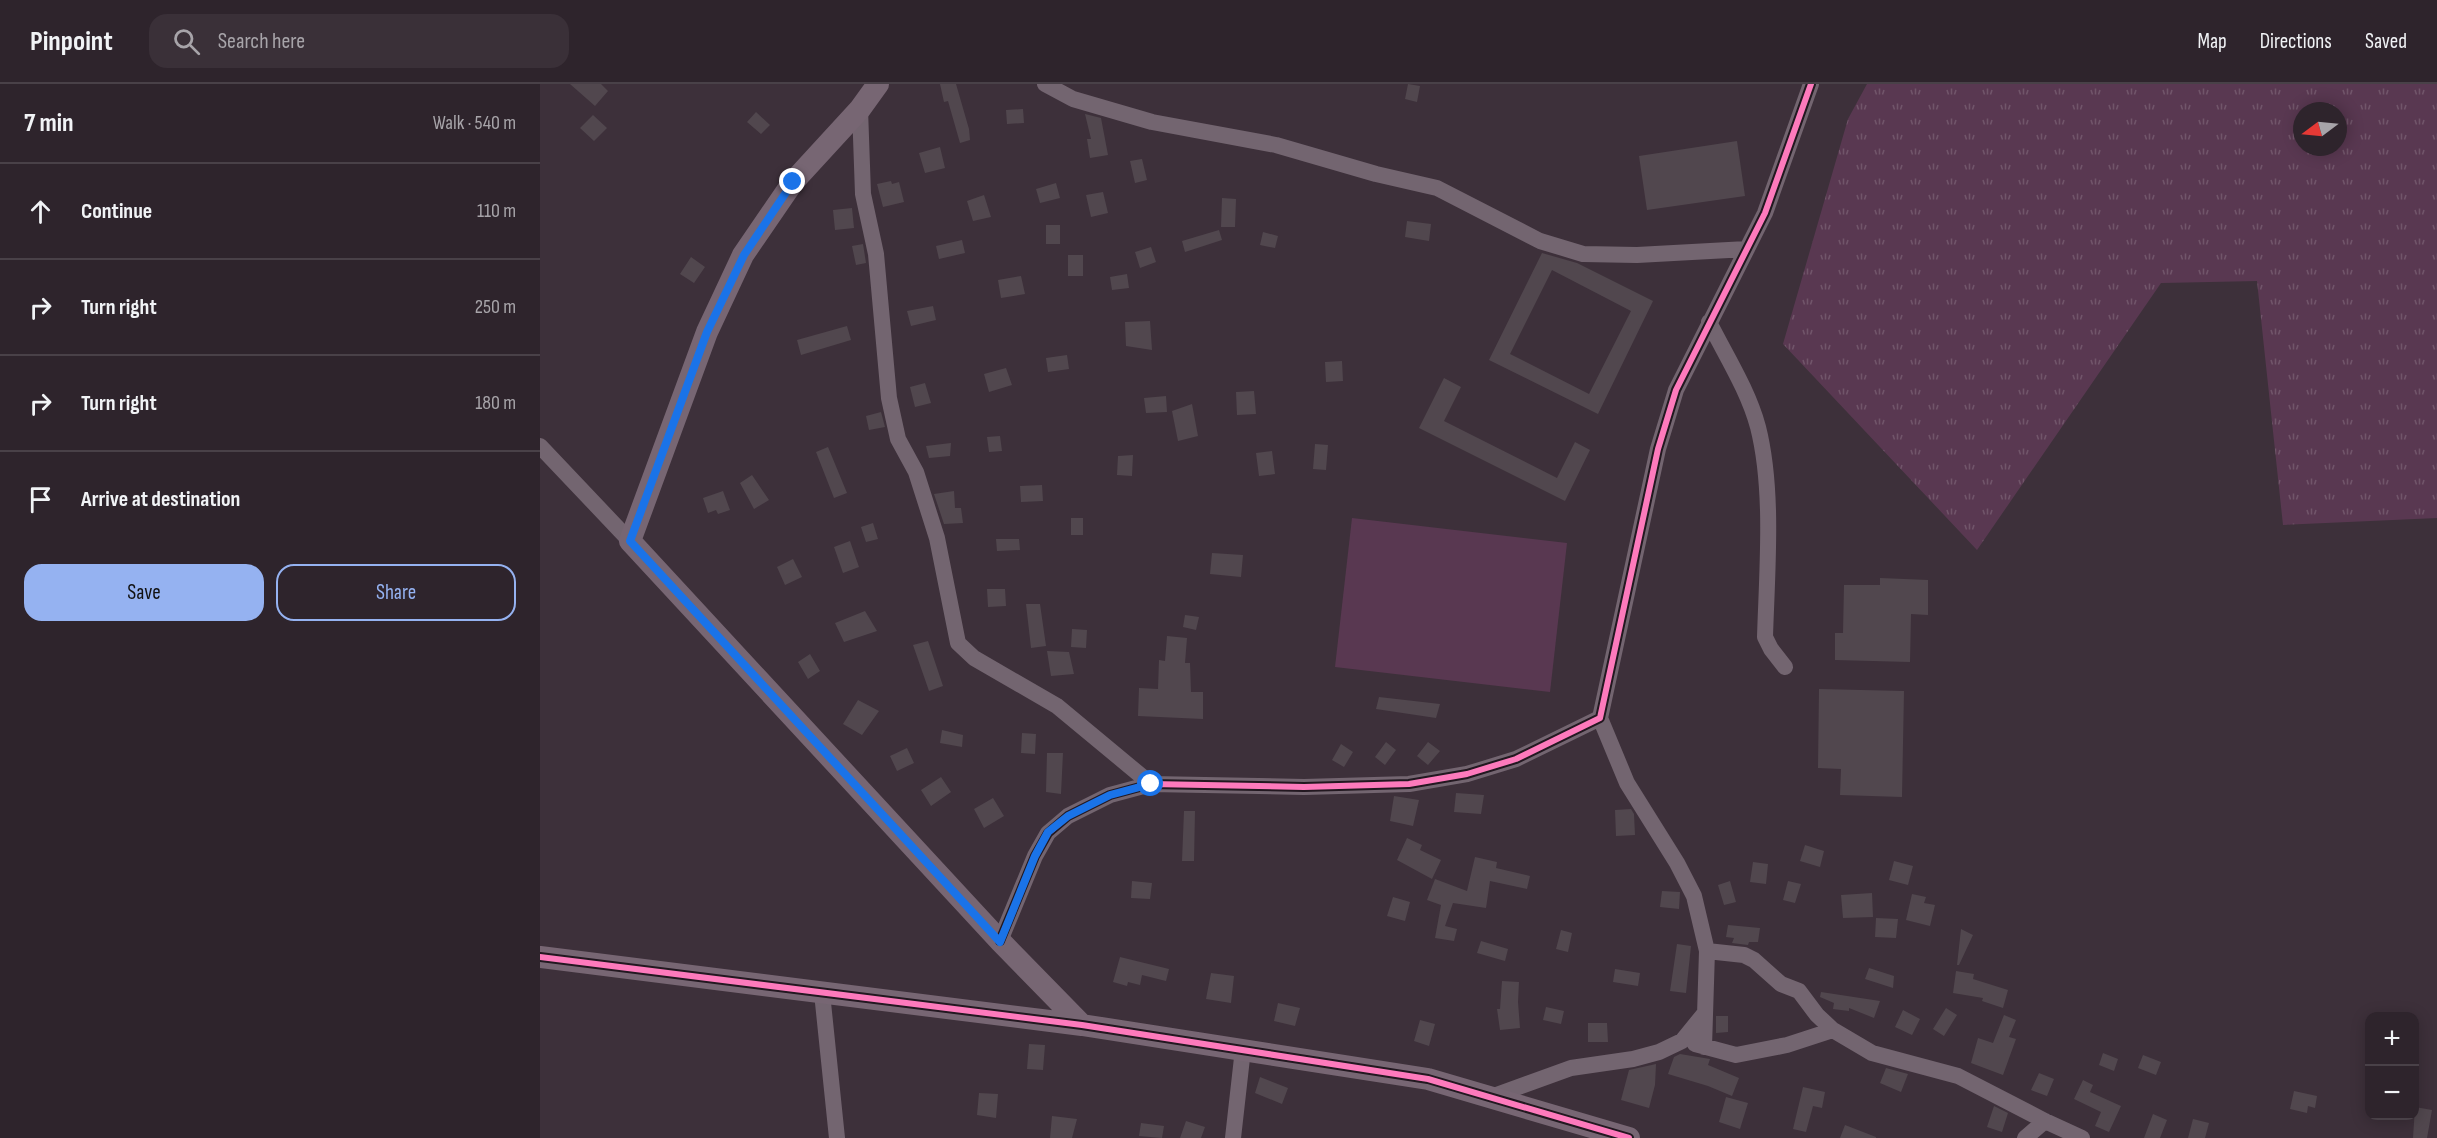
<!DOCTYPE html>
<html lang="en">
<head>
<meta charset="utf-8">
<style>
	:root { --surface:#2e242c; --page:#3a3038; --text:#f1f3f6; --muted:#a7a4a9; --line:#494148; --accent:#95b2f1 }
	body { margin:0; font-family:"Sofia Sans Condensed",sans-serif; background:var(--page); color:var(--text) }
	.controls { position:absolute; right:18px; bottom:18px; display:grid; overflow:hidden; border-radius:12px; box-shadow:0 3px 15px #0003 }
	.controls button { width:54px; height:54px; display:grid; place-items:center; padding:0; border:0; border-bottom:2px solid var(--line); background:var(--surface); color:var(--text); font:30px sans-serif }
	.compass { position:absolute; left:1753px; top:18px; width:54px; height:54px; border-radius:50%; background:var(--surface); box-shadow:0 3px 15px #0003; rotate:254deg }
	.stop { position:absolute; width:18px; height:18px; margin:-14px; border:4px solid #1a73e8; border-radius:50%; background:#fff }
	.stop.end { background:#1a73e8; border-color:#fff; box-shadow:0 2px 6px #0008 }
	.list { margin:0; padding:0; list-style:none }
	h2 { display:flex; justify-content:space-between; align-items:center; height:78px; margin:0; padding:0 24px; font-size:26px }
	h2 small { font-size:20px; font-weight:400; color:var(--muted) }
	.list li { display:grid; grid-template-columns:39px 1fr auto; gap:18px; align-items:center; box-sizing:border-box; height:96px; padding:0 24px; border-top:2px solid var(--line) }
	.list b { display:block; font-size:22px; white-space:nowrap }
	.list em { font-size:20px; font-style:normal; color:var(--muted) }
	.actions { display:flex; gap:12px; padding:18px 24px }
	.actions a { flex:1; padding:14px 0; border:2px solid var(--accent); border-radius:18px; text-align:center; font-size:21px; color:var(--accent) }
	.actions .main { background:var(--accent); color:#111 }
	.icon { flex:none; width:33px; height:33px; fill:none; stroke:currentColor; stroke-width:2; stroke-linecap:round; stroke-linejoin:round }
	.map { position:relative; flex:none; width:1897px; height:1054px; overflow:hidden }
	header { display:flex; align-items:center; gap:36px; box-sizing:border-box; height:84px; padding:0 30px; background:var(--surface); border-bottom:2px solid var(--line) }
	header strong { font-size:28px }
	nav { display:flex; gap:33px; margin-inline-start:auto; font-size:21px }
	.search { width:420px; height:54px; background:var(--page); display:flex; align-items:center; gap:15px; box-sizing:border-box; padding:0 21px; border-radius:18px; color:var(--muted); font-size:22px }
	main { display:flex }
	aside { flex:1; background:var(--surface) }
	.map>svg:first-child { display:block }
	.grass { fill:url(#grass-tufts); fill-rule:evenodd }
	.garden { fill:#593851 }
	.building { fill:#51474e; fill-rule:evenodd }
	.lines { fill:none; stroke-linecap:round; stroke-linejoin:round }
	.street { stroke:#736570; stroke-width:16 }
	.secondary { stroke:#776673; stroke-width:22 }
	.cycleway-casing { stroke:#221820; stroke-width:10 }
	.cycleway { stroke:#fd7abc; stroke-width:6 }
	.route { stroke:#1a73e8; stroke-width:8 }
</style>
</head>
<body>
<header>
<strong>Pinpoint</strong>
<div class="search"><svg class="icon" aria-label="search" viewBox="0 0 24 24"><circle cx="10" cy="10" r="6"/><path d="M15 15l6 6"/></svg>Search here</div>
<nav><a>Map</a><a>Directions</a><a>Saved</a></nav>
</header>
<main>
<aside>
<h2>7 min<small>Walk · 540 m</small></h2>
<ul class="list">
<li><svg class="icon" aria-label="ahead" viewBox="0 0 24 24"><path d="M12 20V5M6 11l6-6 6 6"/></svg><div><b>Continue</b></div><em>110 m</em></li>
<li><svg class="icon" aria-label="right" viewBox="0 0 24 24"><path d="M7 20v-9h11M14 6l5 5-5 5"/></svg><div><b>Turn right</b></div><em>250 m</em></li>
<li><svg class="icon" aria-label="right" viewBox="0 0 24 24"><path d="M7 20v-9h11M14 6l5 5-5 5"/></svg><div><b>Turn right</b></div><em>180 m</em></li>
<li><svg class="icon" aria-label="arrive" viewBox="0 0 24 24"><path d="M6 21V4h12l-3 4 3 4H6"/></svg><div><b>Arrive at destination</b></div></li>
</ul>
<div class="actions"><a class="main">Save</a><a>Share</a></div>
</aside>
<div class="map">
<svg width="1897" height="1054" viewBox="0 0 1897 1054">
	<defs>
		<pattern id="grass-tufts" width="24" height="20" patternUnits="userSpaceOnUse" patternTransform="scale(1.5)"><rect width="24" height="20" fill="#593851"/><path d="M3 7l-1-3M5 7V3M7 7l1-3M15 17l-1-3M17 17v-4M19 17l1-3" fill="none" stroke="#71556a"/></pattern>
	</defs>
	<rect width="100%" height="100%" fill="#3d303a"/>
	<path class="grass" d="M1327 0H1897V434L1743 441 1717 197 1621 199 1437 466 1243 260 1308 35ZM1762 27H1798V63H1762Z"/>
	<path class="garden" d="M812 434 1027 459 1010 608 795 583Z"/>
	<path class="building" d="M30 0H61L68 7 55 22Z
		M400 0H416L429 45 430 56 420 59 408 17 404 18Z
		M868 0 880 2 877 18 865 15Z
		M483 25 484 39 467 40 466 26Z
		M216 28 230 41 221 50 207 38Z
		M545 30 561 34 568 71 550 74 547 55H551Z
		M53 31 67 44 54 57 40 44Z
		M1197 57 1205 112 1107 126 1099 72Z
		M400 63 405 84 385 89 379 69Z
		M602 75 607 96 595 99 590 77Z
		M351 97 352 100 359 98 364 118 343 123 337 100Z
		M516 99 520 114 500 119 496 105Z
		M563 108 568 129 551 133 546 111Z
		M444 111 451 133 433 137 427 117Z
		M682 114 696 115 695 143H681Z
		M312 124 314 144 295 146 293 126Z
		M867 137 891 140 889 157 865 153Z
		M506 141H520V160H506Z
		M679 146 682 156 645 168 642 157Z
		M723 148 738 152 735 164 720 161Z
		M422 156 425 169 399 175 396 162Z
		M323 160 326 179 316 181 312 162Z
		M611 163 616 178 600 184 595 168Z
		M1002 169 1037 179 1113 217 1058 330 949 276ZM1012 186 1091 227 1049 310 970 270Z
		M528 171H543V192H528Z
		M151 173 165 183 154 199 140 190Z
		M587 190 589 204 572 206 570 193Z
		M481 192 485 210 461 214 458 196Z
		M393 222 396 236 371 242 367 227Z
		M610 237 612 266 586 262 585 238Z
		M307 242 311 256 261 271 257 256Z
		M527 271 529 285 508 288 506 274Z
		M802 277 803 297 786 298 785 278Z
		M466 284 472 301 449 308 444 290Z
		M904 294 921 303 904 337 1017 394 1035 358 1050 366 1025 417 879 344Z
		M385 299 391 319 375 323 370 303Z
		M714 307 716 330 697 331 696 308Z
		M626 312 627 328 606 329 604 314Z
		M652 320 658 352 638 357 632 327Z
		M341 328 345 343 329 346 326 332Z
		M460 352 462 367 449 368 447 353Z
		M411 359 410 372 389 374 386 362Z
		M775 360 788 361 786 386 773 385Z
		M288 363 307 409 294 414 276 368Z
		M732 367 735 390 719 392 716 369Z
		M593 371 592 392 577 391 578 372Z
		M212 391 229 416 214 425 200 399Z
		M502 401 503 417 481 418 480 402Z
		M183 407 190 426 178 430 176 426 168 429 163 414Z
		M414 407 415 424H421L423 439 404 440 394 410Z
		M531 434H543V451H531Z
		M333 439 338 455 326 458 321 443Z
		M456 455H479L480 466 457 467Z
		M310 457 319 483 303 489 294 463Z
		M672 469 703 471 701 493 670 490Z
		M253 475 262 493 245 501 237 483Z
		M1340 494 1388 496V531L1371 530 1370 578 1295 576V549H1303L1304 501H1340Z
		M447 505H465L466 522 448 523Z
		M486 520H500L506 562 491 564Z
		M325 527 337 547 304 558 295 539Z
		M645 531 659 533 656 546 643 543Z
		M532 545 547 546 546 564 531 563Z
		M627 552 647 554 645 579H650L651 608H663V635L598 632 599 604 618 605 619 576 625 577Z
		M388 557 403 602 389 607 373 561Z
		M507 567 529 568 534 590 511 592Z
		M270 570 280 587 268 595 258 578Z
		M1279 605 1364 607 1362 713 1300 711 1301 685 1278 684Z
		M839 613 900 620 896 634 836 625Z
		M318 616 339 627 322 651 303 640Z
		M402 646 423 651 422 663 400 659Z
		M482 649 496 650 495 670 481 669Z
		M846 658 856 666 845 681 835 673Z
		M888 658 900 667 888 681 877 672Z
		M801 660 813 668 804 683 792 676Z
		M367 664 374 679 357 687 350 672Z
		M507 669H523L521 710 506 708Z
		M401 693 411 708 391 722 381 706Z
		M916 709 944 711 941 730 914 728Z
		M854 712 879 716 873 742 850 737Z
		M453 714 464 732 444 744 434 725Z
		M1091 725 1094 730 1095 751 1076 752 1075 726Z
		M644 727H655L654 777H642Z
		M867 754 882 761 880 766 901 776 892 795 857 776Z
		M1265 761 1284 767 1280 783 1260 777Z
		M935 773 957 778 956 784 990 792 987 805 950 797 946 824 913 819 905 842 917 845 914 857 895 854 901 821 887 816 895 795 927 807Z
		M1354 777 1373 782 1368 801 1349 796Z
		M1213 778 1228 780 1226 800 1210 798Z
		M592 797 612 799 610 815 591 814Z
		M1190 797 1196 818 1184 821 1178 801Z
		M1248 797 1261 800 1255 819 1243 816Z
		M1122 807 1140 808 1139 825 1120 823Z
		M1332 809 1333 833 1303 834 1301 811Z
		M1372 810 1386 813 1384 819 1395 821 1390 842 1366 836Z
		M853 813 870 818 865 837 847 832Z
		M1336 834 1358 835 1356 854 1335 853Z
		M1188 841 1220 844 1218 858H1209L1208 861 1192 859 1194 854 1186 853Z
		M1421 845 1433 851 1419 881H1417Z
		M1021 846 1032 849 1028 868 1016 865Z
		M941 857 968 865 965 877 937 869Z
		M1137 860 1151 862 1146 909 1130 907Z
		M580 873 629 885 626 897 602 891 600 901 588 898 587 902 573 898Z
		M1329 884 1354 892 1353 904 1325 895Z
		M1075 885 1100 889 1098 902 1073 898Z
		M1416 887 1434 890 1433 895 1468 906 1463 924 1442 917 1443 914 1413 909Z
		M671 889 694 892 691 919 666 915Z
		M962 897 979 898 978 918 980 944 960 946 957 925H960Z
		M1281 908 1340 917 1334 934 1309 924V927L1293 925 1294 919 1280 913Z
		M738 919 760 924 755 942 734 937Z
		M1006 923 1024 927 1021 940 1003 936Z
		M1406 924 1417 931 1404 952 1393 945Z
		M1363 926 1380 935 1372 951 1355 943Z
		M1464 931 1476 936 1469 953 1476 955 1463 991 1431 979 1438 954 1453 959Z
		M1176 932H1188V948L1176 949Z
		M880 936 895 940 889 962 874 957Z
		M1048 939H1067L1068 958H1048Z
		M489 960 505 961 503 986 487 985Z
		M1563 969 1578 975 1574 987 1559 981Z
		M1140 970 1170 975 1168 981 1199 994 1192 1012 1168 1002 1128 990 1134 973Z
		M1603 971 1621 978 1616 991 1598 984Z
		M1116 980 1115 1001 1109 1024 1081 1016 1089 986Z
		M1346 984 1368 990 1361 1008 1340 999Z
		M1499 989 1514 995 1507 1012 1491 1006Z
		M720 993 748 1004 742 1020 715 1009Z
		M1543 996 1553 1001 1550 1008 1581 1022 1569 1048 1555 1042 1561 1028 1534 1015Z
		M1263 1003 1285 1008 1282 1024 1273 1022 1266 1048 1253 1045Z
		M1754 1007 1777 1012 1775 1024 1768 1022 1767 1029 1750 1025Z
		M439 1009 458 1010 456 1034 437 1031Z
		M1186 1013 1208 1019 1200 1045 1179 1038Z
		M1454 1022 1468 1029 1462 1048 1447 1043Z
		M1875 1023 1892 1026 1887 1054H1873Z
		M1613 1030 1627 1036 1620 1054H1604Z
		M512 1032 537 1035 532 1054H510Z
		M1653 1035 1669 1039 1665 1054H1648Z
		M646 1037 665 1043 661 1054H640Z
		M601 1039 624 1042 622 1054 599 1052Z
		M1305 1041 1336 1053V1054H1300Z"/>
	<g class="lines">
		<path class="street" d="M505 0 533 15 612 38 736 61 836 90 897 104 1000 157 1043 170 1097 171 1207 165
			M320 25 323 110 336 170 349 314 358 355 376 388 397 454 418 559 434 574 517 622 611 700
			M1169 238C1186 272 1208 306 1218 343 1234 406 1227 486 1225 553L1231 565 1245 583
			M0 362 90 457
			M1060 634 1087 699 1137 779 1154 812 1167 867 1164 963
			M460 857 495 772 508 749 528 732 570 711 611 700 764 703 869 700 927 690 976 675 1060 634 1118 365 1136 306 1225 129 1271 0
			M1167 867 1204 871 1214 876 1241 900 1259 907 1277 931 1293 946 1332 969 1418 992 1505 1037 1542 1054
			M282 909 297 1054
			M1155 960 1196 971 1247 961 1293 946
			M951 1013 1031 984 1093 975 1119 968 1142 957 1164 930
			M693 1054 703 965
			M1485 1054 1505 1037"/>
		<path class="secondary" d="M338 0 320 25 253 98 203 171 167 248 90 457 460 857 542 941
			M0 873 542 941 888 995 1089 1054"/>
		<defs>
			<path id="cycleway" d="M460 857 495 772 508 749 528 732 570 711 611 700 764 703 869 700 927 690 976 675 1060 634 1118 365 1136 306 1225 129 1271 0
				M0 873 542 941 888 995 1089 1054"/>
		</defs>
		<use href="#cycleway" class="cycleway-casing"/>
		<use href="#cycleway" class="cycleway"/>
	</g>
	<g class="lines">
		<path class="route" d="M253 98 204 171 167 248 90 457 460 858 495 772 508 748 528 732 570 711 611 700"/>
	</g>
</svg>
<div class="controls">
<button>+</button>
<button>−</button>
</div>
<svg class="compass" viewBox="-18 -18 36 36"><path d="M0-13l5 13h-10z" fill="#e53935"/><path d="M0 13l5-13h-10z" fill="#a7a4a9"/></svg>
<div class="stop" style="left:611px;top:700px"></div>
<div class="stop end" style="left:253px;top:98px"></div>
</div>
</main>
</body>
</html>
